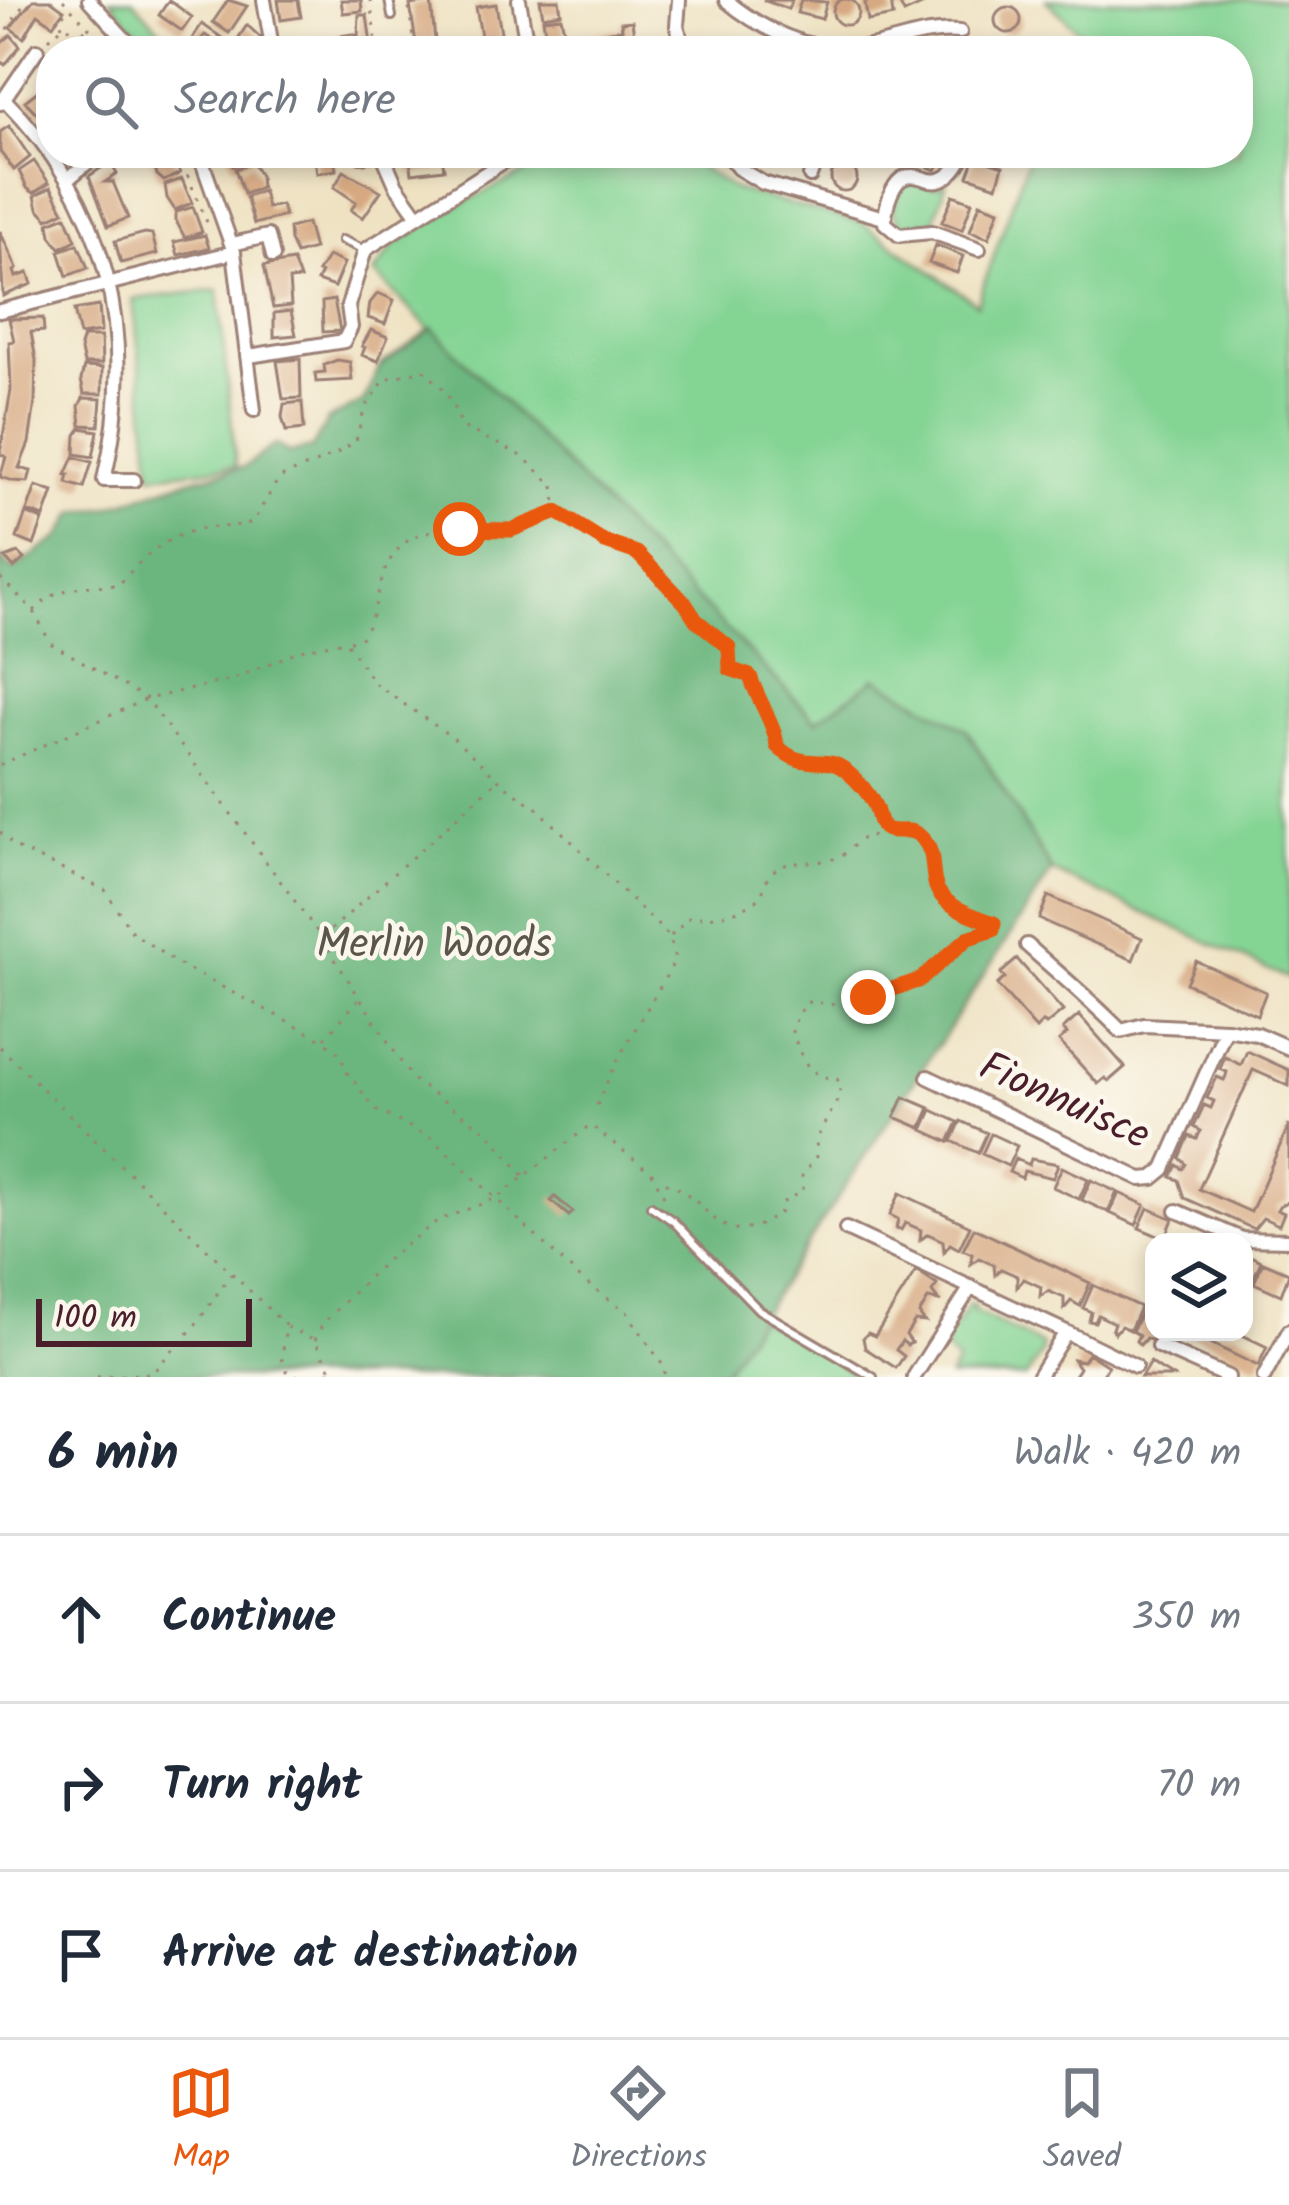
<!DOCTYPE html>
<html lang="en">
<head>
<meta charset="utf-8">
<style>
	:root { --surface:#fff; --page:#f2f2f3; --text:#1f2937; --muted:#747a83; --line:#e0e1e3; --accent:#ea580c }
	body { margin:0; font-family:Kalam,sans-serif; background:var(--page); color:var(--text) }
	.controls { position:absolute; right:36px; bottom:36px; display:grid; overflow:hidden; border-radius:24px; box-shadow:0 6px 18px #0003 }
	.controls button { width:108px; height:108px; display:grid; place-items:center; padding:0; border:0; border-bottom:3px solid var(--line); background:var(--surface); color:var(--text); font:60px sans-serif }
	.scale { position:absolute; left:36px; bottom:30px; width:216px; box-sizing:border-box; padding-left:12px; border:6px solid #4a1f2b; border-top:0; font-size:33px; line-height:42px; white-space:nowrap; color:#4a1f2b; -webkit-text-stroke:9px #fbf7ec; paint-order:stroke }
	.stop { position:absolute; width:36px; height:36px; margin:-27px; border:9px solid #ea580c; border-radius:50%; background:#fff }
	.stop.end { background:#ea580c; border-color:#fff; box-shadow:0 3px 12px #0008 }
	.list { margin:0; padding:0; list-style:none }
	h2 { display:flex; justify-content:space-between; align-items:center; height:156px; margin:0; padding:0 48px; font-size:51px }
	h2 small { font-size:39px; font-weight:400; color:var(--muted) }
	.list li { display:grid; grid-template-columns:78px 1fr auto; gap:36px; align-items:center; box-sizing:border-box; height:168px; padding:0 48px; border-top:3px solid var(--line) }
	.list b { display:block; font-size:45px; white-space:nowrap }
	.list em { font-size:39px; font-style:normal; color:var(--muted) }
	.icon { flex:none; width:66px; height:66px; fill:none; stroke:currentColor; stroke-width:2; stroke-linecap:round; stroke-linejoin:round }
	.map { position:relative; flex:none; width:1289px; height:1377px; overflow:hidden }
	.search { position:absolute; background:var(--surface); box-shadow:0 6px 18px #0003; left:36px; right:36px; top:36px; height:132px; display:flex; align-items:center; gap:30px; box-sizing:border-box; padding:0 42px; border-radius:48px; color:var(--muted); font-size:45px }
	.sheet { height:660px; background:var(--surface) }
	nav { display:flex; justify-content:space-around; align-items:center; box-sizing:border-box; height:168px; border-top:3px solid var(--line); background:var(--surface); font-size:33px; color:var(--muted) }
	nav a { display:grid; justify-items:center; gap:6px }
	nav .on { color:var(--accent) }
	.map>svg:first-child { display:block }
	.green { fill:#84d494; stroke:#677a60; stroke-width:3 }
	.forest { fill:#6bb67e; stroke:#5a6a54; stroke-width:3 }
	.building { fill:#d7a982 }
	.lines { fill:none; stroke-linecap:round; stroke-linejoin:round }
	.service-casing { stroke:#9c8076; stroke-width:12 }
	.minor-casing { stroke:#9c8076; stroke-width:18 }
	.path { stroke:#9c8076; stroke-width:3; stroke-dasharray:3 9; stroke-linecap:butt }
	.service { stroke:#fff; stroke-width:6 }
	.minor { stroke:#fff; stroke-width:12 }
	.route { stroke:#ea580c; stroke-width:15 }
	.labels { text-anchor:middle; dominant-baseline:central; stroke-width:9; stroke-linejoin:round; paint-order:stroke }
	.park-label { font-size:42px; fill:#5b554a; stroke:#fbf7ec }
	.street-label { font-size:42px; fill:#4a1f2b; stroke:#fbf7ec }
</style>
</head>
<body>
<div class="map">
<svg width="1289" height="1377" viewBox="0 0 1289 1377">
	<rect width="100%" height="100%" fill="#fbf7ec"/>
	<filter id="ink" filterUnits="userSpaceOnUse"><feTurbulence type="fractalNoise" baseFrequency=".00833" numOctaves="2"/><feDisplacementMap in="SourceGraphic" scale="24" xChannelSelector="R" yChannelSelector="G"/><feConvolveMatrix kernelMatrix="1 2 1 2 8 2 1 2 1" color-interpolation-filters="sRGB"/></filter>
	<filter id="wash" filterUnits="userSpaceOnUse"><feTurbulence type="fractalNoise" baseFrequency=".004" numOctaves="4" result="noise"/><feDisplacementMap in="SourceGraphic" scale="48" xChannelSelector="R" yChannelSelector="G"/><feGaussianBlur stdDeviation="2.7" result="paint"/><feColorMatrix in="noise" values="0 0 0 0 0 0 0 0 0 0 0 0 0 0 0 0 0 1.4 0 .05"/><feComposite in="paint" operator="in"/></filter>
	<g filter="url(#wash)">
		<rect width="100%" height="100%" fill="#efe2c2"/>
		<path class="green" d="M110 0H133L179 51H154Z
			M1046 0H1289V979L1052 871 967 730 876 679 817 721 374 273 396 243 458 205 555 159 559 153H679L733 189 862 223 977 304 1030 153H1238V51H1072L1080 32Z
			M915 181 933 187 946 184 934 222 900 226 893 209 901 186Z
			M218 290 236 466 152 475 133 299Z
			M970 1304 975 1307 973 1311 1042 1345V1352L1026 1377H949L957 1362 946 1351 947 1339Z
			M758 1318 850 1371 860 1377H720Z"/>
		<path class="forest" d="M432 328 816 721 876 678 967 730 1052 871 720 1377H0V557L12 570 60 537 76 512 109 507 181 482 244 467 276 444 289 453 312 448 328 420 364 401 380 366Z"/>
		<g id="blocks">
			<path class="building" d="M833 12a13 13 0 1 1 26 0a13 13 0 1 1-26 0Z
				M33 0H50L64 10 53 25 38 14 24 38 10 28Z
				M169 0 192 17 182 31 159 15Z
				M228 0 247 6 229 33 213 22Z
				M278 0H298L301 17 281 20Z
				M341 0H361L362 11 343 13Z
				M540 0H559L561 13 543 16Z
				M763 0H792L788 9Z
				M801 0 827 2 822 19 797 13Z
				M871 0H891L893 16 868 21 865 3Z
				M898 0H933L904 13Z
				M431 2 435 40 416 43 410 5Z
				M496 4 503 44 483 48 476 7Z
				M995 20a13 13 0 1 1 26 0a13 13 0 1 1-26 0Z
				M359 15H367L372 51H318L317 39 353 34 358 37Z
				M561 17 569 51H548L543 19Z
				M632 21 635 43 588 49 586 35 622 29 621 22Z
				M202 24 228 42 224 48 205 35 194 47 189 43Z
				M247 25 261 38 247 51H230Z
				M84 31 98 51H58Z
				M11 35 20 46 5 65 0 61V44Z
				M43 87 50 96 51 112 42 119 25 101Z
				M9 126 30 157 14 170 0 152V132Z
				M160 153H171L180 173 164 181 157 175 152 157Z
				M228 153H250L252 159 233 166Z
				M314 153H333L336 170 317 173Z
				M415 153H428L429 158 442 156 444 169 412 173 410 160 416 159Z
				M843 153H865L857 165 841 159Z
				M910 153H942V158L936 170 908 160Z
				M975 157 1003 166 997 186 968 176Z
				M34 161 49 183 34 193 27 188 19 171Z
				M110 162 117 174 105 182H113L128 218 108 226 89 176Z
				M252 163 260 175 261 188 244 194 235 169Z
				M831 178a13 13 0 1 1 26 0a13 13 0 1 1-26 0Z
				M344 171 381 191 363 218 351 210 356 202 334 187Z
				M182 179 192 203 175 210 167 198 165 185Z
				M51 187 64 211 48 219 38 208 35 196Z
				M263 191 267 208 281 205 285 216 254 224 246 197Z
				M953 195 972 202 962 230 942 222Z
				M980 203 999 210 989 238 970 231Z
				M193 207 202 232 185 238 176 221V212Z
				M66 216 76 240 60 248 51 236 49 223Z
				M307 223 314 249 296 254 290 241 289 228Z
				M0 231 17 269 14 271 16 277 28 273 32 284 3 296Z
				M145 233 152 234 157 254 121 263 115 241Z
				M205 235 209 248 178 255 174 242Z
				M78 244 88 268 67 276 59 251Z
				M936 245 963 256 957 273 929 263Z
				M328 256 344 263 334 287 317 281 321 273 318 272Z
				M293 261 300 279 289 280 291 306 273 308 264 266Z
				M378 293 394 300 385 324 368 318 370 303Z
				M334 300 340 331 323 332 322 302Z
				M99 306 101 332 80 335 74 310Z
				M291 311 296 335 274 337V313Z
				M43 318 44 331 31 332 36 360 35 402 29 443 19 468 31 471 28 482 13 481 0 477 6 457 0 454 11 390 9 342 14 341 9 319Z
				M371 330 388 337 378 361 362 355 365 347 362 346Z
				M83 337H101L102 364H84L80 346Z
				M300 359 301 398 283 399 277 361Z
				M337 360 350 362 352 380 316 382 315 373 325 372 324 365Z
				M84 367 102 368V394H84L81 380Z
				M83 398 101 399 99 426 81 425 79 406Z
				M302 402 304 429 286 431 282 417 284 404Z
				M81 428 98 431 93 457 75 454 76 435Z
				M74 457 92 462 84 488 67 483 69 475H66Z
				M36 486 53 492 44 517 27 511Z
				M26 513 43 520 34 545 17 538Z
				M18 553 24 559 14 568 5 558Z
				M1048 896 1142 938 1133 960 1039 919Z
				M1017 959 1063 1011 1046 1025 1043 1022 1036 1029 997 985 1005 978 1001 973Z
				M1196 961 1266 992 1257 1015 1186 983Z
				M1079 1015 1125 1067 1109 1081 1105 1078 1098 1084 1059 1041 1067 1034 1063 1029Z
				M1247 1051 1289 1070V1086L1253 1070 1199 1189 1251 1212 1289 1125V1201L1279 1206 1277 1210 1284 1213 1279 1225 1263 1218 1254 1229 1185 1198 1179 1180 1171 1177 1177 1165 1183 1169 1186 1164 1180 1158 1189 1136 1197 1139 1199 1134 1201 1131 1194 1127 1204 1105 1211 1108 1214 1101 1207 1098 1217 1077 1224 1080 1226 1076 1227 1072 1220 1069 1225 1057 1241 1065Z
				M904 1097 930 1108 921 1128 895 1117Z
				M932 1110 958 1122 949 1142 923 1130Z
				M961 1121 987 1133 978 1153 952 1141Z
				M991 1134 1017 1146 1008 1166 982 1154Z
				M1015 1159 1029 1165 1031 1159 1058 1164 1053 1178 1024 1171 1022 1178 1009 1172Z
				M1062 1167 1088 1179 1079 1199 1053 1187Z
				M1091 1180 1117 1192 1108 1212 1082 1200Z
				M900 1193 970 1226 959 1249 950 1244 944 1252 943 1241 928 1234 920 1240 921 1230 905 1223 901 1230 896 1229 898 1219 890 1215Z
				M1119 1193 1145 1205 1136 1225 1110 1213Z
				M555 1197 573 1212 569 1216 551 1201Z
				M1148 1208 1173 1219 1165 1239 1139 1228Z
				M974 1228 1090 1283 1080 1306 1071 1301 1064 1309V1298L1048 1291 1040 1297 1041 1287 1024 1279 1017 1287V1276L1001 1269 995 1275 994 1265 979 1258 971 1264 972 1254 963 1250Z
				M1244 1253 1261 1261 1252 1282 1244 1278Z
				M1263 1262 1289 1273 1281 1295 1254 1283Z
				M916 1271 937 1285 932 1292 939 1301 928 1299 919 1314 925 1322 915 1321 906 1335 912 1343 907 1345 902 1341 896 1350 904 1356 896 1368 865 1348 863 1338 868 1333 875 1336Z
				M1093 1285 1140 1307 1130 1330 1121 1326 1115 1333 1112 1329 1114 1323 1098 1315 1095 1322 1089 1321 1091 1312 1083 1308Z
				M1143 1309 1154 1314 1157 1332 1153 1341 1146 1338 1140 1345 1136 1341 1139 1335 1132 1331Z
				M1187 1332H1236L1267 1347 1258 1366Z
				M1088 1353 1108 1366 1102 1377H1073L1079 1368 1073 1359 1083 1361Z
				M1150 1362 1160 1369 1173 1377H1141Z"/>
		</g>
	</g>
	<g filter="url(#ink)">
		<use href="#blocks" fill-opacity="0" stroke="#9c8076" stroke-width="3"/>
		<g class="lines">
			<defs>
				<path id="service" d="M389 0 392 16
					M360 159 383 156
					M342 240 365 250
					M651 1206 673 1221 759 1310 873 1377"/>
				<path id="minor" d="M89 0 136 51
					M264 0 272 47 268 51
					M519 0 528 51
					M679 0 677 26 685 51
					M726 0C758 28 813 54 857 49 893 45 924 28 960 32
					M4 99C109 204 138 336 104 480H134
					M1 103 37 50
					M382 153 396 185 418 216
					M726 153 738 168 763 183 884 218
					M965 153C959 164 952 177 939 180 929 183 921 175 911 176 892 176 885 208 885 223L899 235 932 232 979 249
					M810 176 818 153
					M68 179 99 153
					M232 244 268 236 273 256
					M234 252 254 410
					M0 311 234 252 199 153
					M249 356 344 341 351 327 348 306 365 250 517 153
					M1027 945C1059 974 1091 1000 1121 1031L1144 1025 1226 1029
					M928 1077 1141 1179 1153 1178 1164 1169 1226 1029 1257 1034 1289 1048
					M1177 1211 1242 1239 1289 1240
					M846 1229 1066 1332 1038 1377
					M1066 1332 1135 1366
					M1158 1346 1228 1377
					M914 1377 971 1287
					M1264 1377 1289 1331"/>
			</defs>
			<use href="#service" class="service-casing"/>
			<use href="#minor" class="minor-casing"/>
			<path class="path" d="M63 0 111 51
				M370 0 377 51
				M62 26 60 20 67 8
				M0 39 27 0
				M49 39 63 26 77 30
				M376 48 414 45 408 0
				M178 153 209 227
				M0 578 34 611 50 643 147 699 316 930 412 1079 489 1133 525 1177
				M34 611C57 585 86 586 119 585 138 561 165 537 196 530 215 526 233 528 253 522L279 478 334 455 356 441 364 410 385 379 424 370 446 392 463 427 522 456 554 486 557 512 605 541 637 553 685 603 696 620 729 647V669L750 676C757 698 776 727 777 746 805 774 813 753 838 764 851 769 869 794 875 806 878 812 878 819 881 824 889 836 910 825 923 838 932 849 933 859 934 873 936 905 968 914 994 923L993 930 968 938 920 980 850 1005 806 1002 791 1029C801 1052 802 1076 837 1079L841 1085 837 1101 816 1139 817 1155 802 1176 803 1190 784 1202 781 1212C713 1263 710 1187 657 1181
				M349 641 359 640C380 616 375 578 395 553 426 514 470 538 511 530 526 527 542 518 555 512
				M0 765 147 699 234 679 300 650 345 641 375 684 453 738 507 787 536 807 670 937 675 960C649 1009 616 1055 596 1108
				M0 832 15 847 105 890 132 932 176 963 324 1040 340 1054 346 1071 376 1110 432 1138 582 1280 627 1312 666 1370 661 1377
				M671 936 690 917C719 918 738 913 762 897 769 845 815 873 844 854 850 851 854 844 859 839L871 838 880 821
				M322 938 498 780
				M325 1038 358 1000
				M0 1047 286 1326 282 1359 288 1373 301 1377
				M287 1327 315 1340 332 1371
				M315 1340 323 1323 386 1260 437 1221 497 1198 590 1125 652 1173 667 1202
				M97 1377 152 1373 194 1327 231 1274
				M316 1377 332 1371 335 1377"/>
			<use href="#service" class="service"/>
			<use href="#minor" class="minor"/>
		</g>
	</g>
	<g class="lines" filter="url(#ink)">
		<path class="route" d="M460 529 511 530 557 512 605 542 637 553 685 603 696 620 729 647 730 669 750 676C757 699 775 724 777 746 804 773 826 753 845 770 856 779 869 793 875 806 879 814 878 827 888 830 902 834 910 825 923 839 935 853 931 866 935 883 940 906 974 916 994 923L993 930 968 938 920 980 868 997"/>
	</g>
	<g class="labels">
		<g class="park-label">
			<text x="434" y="945">Merlin Woods</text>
		</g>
		<g class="street-label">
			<text transform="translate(1064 1102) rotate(24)">Fionnuisce</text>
		</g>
	</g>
</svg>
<div class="controls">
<button><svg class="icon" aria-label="layers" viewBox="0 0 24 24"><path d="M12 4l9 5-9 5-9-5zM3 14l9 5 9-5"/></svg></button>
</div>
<div class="scale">100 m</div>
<div class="stop" style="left:460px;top:529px"></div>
<div class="stop end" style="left:868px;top:997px"></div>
<div class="search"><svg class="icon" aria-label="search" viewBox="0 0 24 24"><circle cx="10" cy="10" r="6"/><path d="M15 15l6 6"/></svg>Search here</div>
</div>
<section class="sheet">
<h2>6 min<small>Walk · 420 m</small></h2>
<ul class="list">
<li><svg class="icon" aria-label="ahead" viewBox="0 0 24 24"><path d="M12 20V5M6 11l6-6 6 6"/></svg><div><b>Continue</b></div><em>350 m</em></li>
<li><svg class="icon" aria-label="right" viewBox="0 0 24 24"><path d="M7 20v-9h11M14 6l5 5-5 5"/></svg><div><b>Turn right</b></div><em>70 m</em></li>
<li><svg class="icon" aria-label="arrive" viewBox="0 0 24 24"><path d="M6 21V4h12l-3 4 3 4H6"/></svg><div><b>Arrive at destination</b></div></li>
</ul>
</section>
<nav>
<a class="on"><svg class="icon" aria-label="map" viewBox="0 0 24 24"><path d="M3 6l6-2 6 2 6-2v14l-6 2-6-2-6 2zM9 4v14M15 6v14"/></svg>Map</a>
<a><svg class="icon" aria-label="directions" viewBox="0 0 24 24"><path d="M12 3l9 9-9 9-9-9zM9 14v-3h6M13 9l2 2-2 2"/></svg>Directions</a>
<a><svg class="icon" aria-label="saved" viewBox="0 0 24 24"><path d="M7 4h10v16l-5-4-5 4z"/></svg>Saved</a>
</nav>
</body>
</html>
